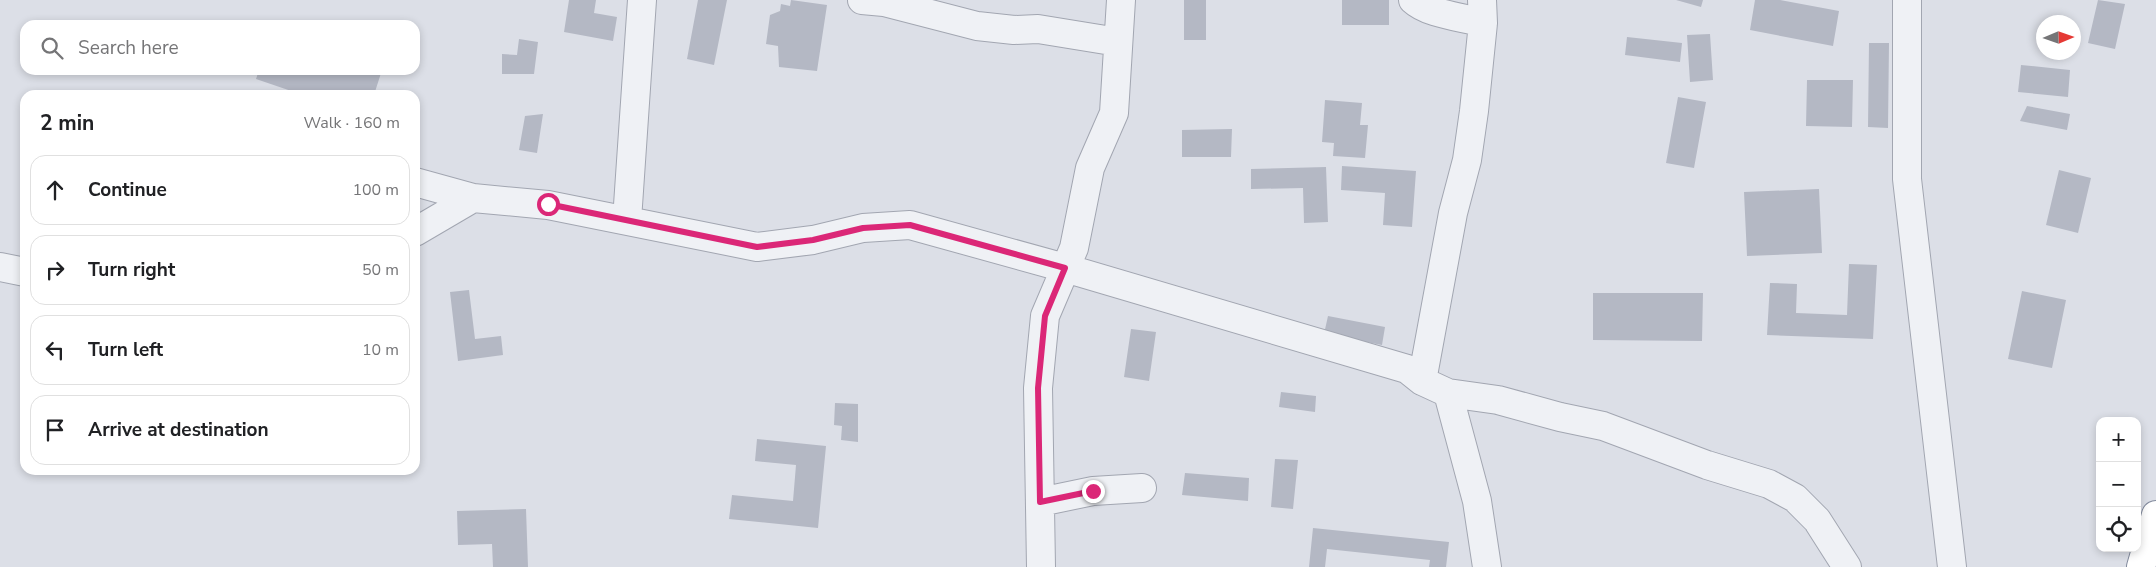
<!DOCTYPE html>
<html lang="en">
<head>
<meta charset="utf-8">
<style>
	:root { --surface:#fff; --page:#f6f6f6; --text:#202124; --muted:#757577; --line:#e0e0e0 }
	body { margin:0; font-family:"Nunito Sans",sans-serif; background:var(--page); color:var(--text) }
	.controls { position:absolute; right:15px; bottom:15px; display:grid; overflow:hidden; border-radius:10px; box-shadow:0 2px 8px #0003 }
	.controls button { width:45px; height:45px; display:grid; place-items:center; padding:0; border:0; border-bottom:1px solid var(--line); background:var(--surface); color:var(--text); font:25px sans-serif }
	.compass { position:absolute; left:2036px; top:15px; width:45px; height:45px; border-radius:50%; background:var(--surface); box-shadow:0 2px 8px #0003; rotate:88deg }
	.stop { position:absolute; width:15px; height:15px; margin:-11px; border:4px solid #db2777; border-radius:50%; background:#fff }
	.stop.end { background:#db2777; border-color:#fff; box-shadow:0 1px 5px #0008 }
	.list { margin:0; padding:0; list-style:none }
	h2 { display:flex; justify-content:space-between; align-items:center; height:65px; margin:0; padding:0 20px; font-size:21px }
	h2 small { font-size:16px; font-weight:400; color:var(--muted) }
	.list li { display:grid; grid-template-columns:32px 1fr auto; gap:15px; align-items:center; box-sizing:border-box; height:70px; margin:0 10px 10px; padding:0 10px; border:1px solid var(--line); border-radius:15px }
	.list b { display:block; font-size:19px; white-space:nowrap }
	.list em { font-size:16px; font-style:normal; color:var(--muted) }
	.icon { flex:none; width:28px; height:28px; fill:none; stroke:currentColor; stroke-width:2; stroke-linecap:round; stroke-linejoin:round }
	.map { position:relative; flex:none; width:2156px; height:567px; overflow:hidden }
	.search { position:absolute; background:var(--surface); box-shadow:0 2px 8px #0003; left:20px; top:20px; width:400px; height:55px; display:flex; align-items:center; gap:12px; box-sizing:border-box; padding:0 18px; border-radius:15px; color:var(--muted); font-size:19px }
	.panel { position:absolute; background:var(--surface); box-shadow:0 2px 8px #0003; left:20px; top:90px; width:400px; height:385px; border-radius:15px }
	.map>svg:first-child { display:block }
	.building { fill:#b4b8c4 }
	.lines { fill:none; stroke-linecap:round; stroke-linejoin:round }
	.minor-casing { stroke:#a2a6b1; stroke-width:30 }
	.highway-casing { stroke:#838b9e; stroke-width:30 }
	.minor { stroke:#eff1f5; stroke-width:28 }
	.highway { stroke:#fff; stroke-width:28 }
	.route { stroke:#db2777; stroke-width:6 }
</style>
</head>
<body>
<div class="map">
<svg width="2156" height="567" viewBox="0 0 2156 567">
	<rect width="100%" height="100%" fill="#dcdfe7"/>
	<path class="building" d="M569 0H596L594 13 617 17 613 41 564 32Z
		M698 0H727L714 65 687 59Z
		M791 0 827 5 817 71 779 67 778 46 766 44 770 15 780 11 781 4 790 6Z
		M1184 0H1206V40H1184Z
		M1342 0H1389V25H1342Z
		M1676 0H1703L1701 7Z
		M1755 0H1780L1839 11 1833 46 1750 30Z
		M2098 0 2125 4 2115 49 2088 43Z
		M1710 34 1713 80 1690 82 1687 35Z
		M1627 37 1682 43 1680 62 1625 55Z
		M519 39 538 42 534 74H502V54L517 55Z
		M1869 43H1889L1888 128 1868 127Z
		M2021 65 2070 70 2068 97 2018 92Z
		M259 70H371L381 73 374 95H303L256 79Z
		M1807 80H1853L1852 127 1806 126Z
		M1678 97 1706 102 1694 168 1666 163Z
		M1325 100 1362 103 1360 125H1368L1365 158 1333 156 1334 143 1322 142Z
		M2027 106 2070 114 2067 130 2020 121Z
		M543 114 537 153 519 150 525 116Z
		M1232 129 1231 157H1182V130Z
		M1342 166 1416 171 1412 227 1383 225 1385 193 1341 190Z
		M1326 167 1328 222 1304 223 1303 188 1251 189V169Z
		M2059 170 2091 178 2078 233 2046 225Z
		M1819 189 1822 253 1747 256 1744 192Z
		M1849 264 1877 265 1873 339 1767 335 1770 283 1797 284 1796 313 1847 315Z
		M469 290 475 339 501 336 503 355 458 361 450 292Z
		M2022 291 2066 300 2052 368 2008 359Z
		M1593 293H1703L1702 341 1593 340Z
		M1328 316 1385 327 1382 345 1324 334Z
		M1131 329 1156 332 1149 381 1124 377Z
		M1281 392 1316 396 1315 412 1279 407Z
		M835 403 858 404V442L841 440 842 426 834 425Z
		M757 439 826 446 818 528 729 519 732 495 793 501 796 465 755 461Z
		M1275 459 1298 460 1293 509 1271 507Z
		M1185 473 1249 478 1248 501 1182 495Z
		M526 509 528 567H493L492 544 458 545 457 511Z
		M1313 528 1449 542 1446 567H1429L1430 560 1327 549 1325 567H1309Z"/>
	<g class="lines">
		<defs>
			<path id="minor" d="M862 0 884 2 977 26 1014 30 1038 29 1118 42
				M1413 0C1428 14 1462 17 1483 23
				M1907 0V179L1952 567
				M415 182 473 198 548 205 757 247 813 240 863 228 910 225 1065 268 1407 369 1422 381 1448 393 1477 501 1487 567
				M627 220 642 0
				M415 232 473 198
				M0 267 25 272
				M1422 381 1453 213 1467 160 1474 111 1483 23 1482 0
				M1448 393 1498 400 1560 417 1603 426 1707 465 1769 484 1795 498 1817 520 1847 567
				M1040 502 1093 491 1142 488
				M1041 567 1038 388 1045 316 1074 248 1090 168 1114 113 1121 0"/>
			<path id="highway" d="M2141 567 2156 515"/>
		</defs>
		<use href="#minor" class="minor-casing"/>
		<use href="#highway" class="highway-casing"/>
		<use href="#minor" class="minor"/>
		<use href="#highway" class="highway"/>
	</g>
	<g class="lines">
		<path class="route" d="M548 204 757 247 813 240 863 228 910 225 1065 268 1045 316 1038 388 1040 502 1093 491"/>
	</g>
</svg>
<div class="controls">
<button>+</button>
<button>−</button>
<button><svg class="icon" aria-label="locate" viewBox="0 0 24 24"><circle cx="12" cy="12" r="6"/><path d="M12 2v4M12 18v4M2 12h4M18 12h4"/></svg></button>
</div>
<svg class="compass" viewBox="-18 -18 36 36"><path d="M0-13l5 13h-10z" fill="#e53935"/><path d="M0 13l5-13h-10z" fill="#757577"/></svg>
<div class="stop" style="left:548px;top:204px"></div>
<div class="stop end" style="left:1093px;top:491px"></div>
<div class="search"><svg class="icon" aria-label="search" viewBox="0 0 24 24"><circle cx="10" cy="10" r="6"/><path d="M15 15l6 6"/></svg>Search here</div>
<section class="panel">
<h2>2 min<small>Walk · 160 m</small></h2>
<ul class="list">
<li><svg class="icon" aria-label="ahead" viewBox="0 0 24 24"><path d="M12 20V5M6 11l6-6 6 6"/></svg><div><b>Continue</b></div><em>100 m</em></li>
<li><svg class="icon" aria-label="right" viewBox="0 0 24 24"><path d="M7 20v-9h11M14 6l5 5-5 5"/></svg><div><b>Turn right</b></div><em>50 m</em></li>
<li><svg class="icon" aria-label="left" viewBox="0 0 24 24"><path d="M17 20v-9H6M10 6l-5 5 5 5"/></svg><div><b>Turn left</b></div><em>10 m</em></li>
<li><svg class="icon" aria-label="arrive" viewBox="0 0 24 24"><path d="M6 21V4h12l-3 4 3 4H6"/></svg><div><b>Arrive at destination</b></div></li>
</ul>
</section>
</div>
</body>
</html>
